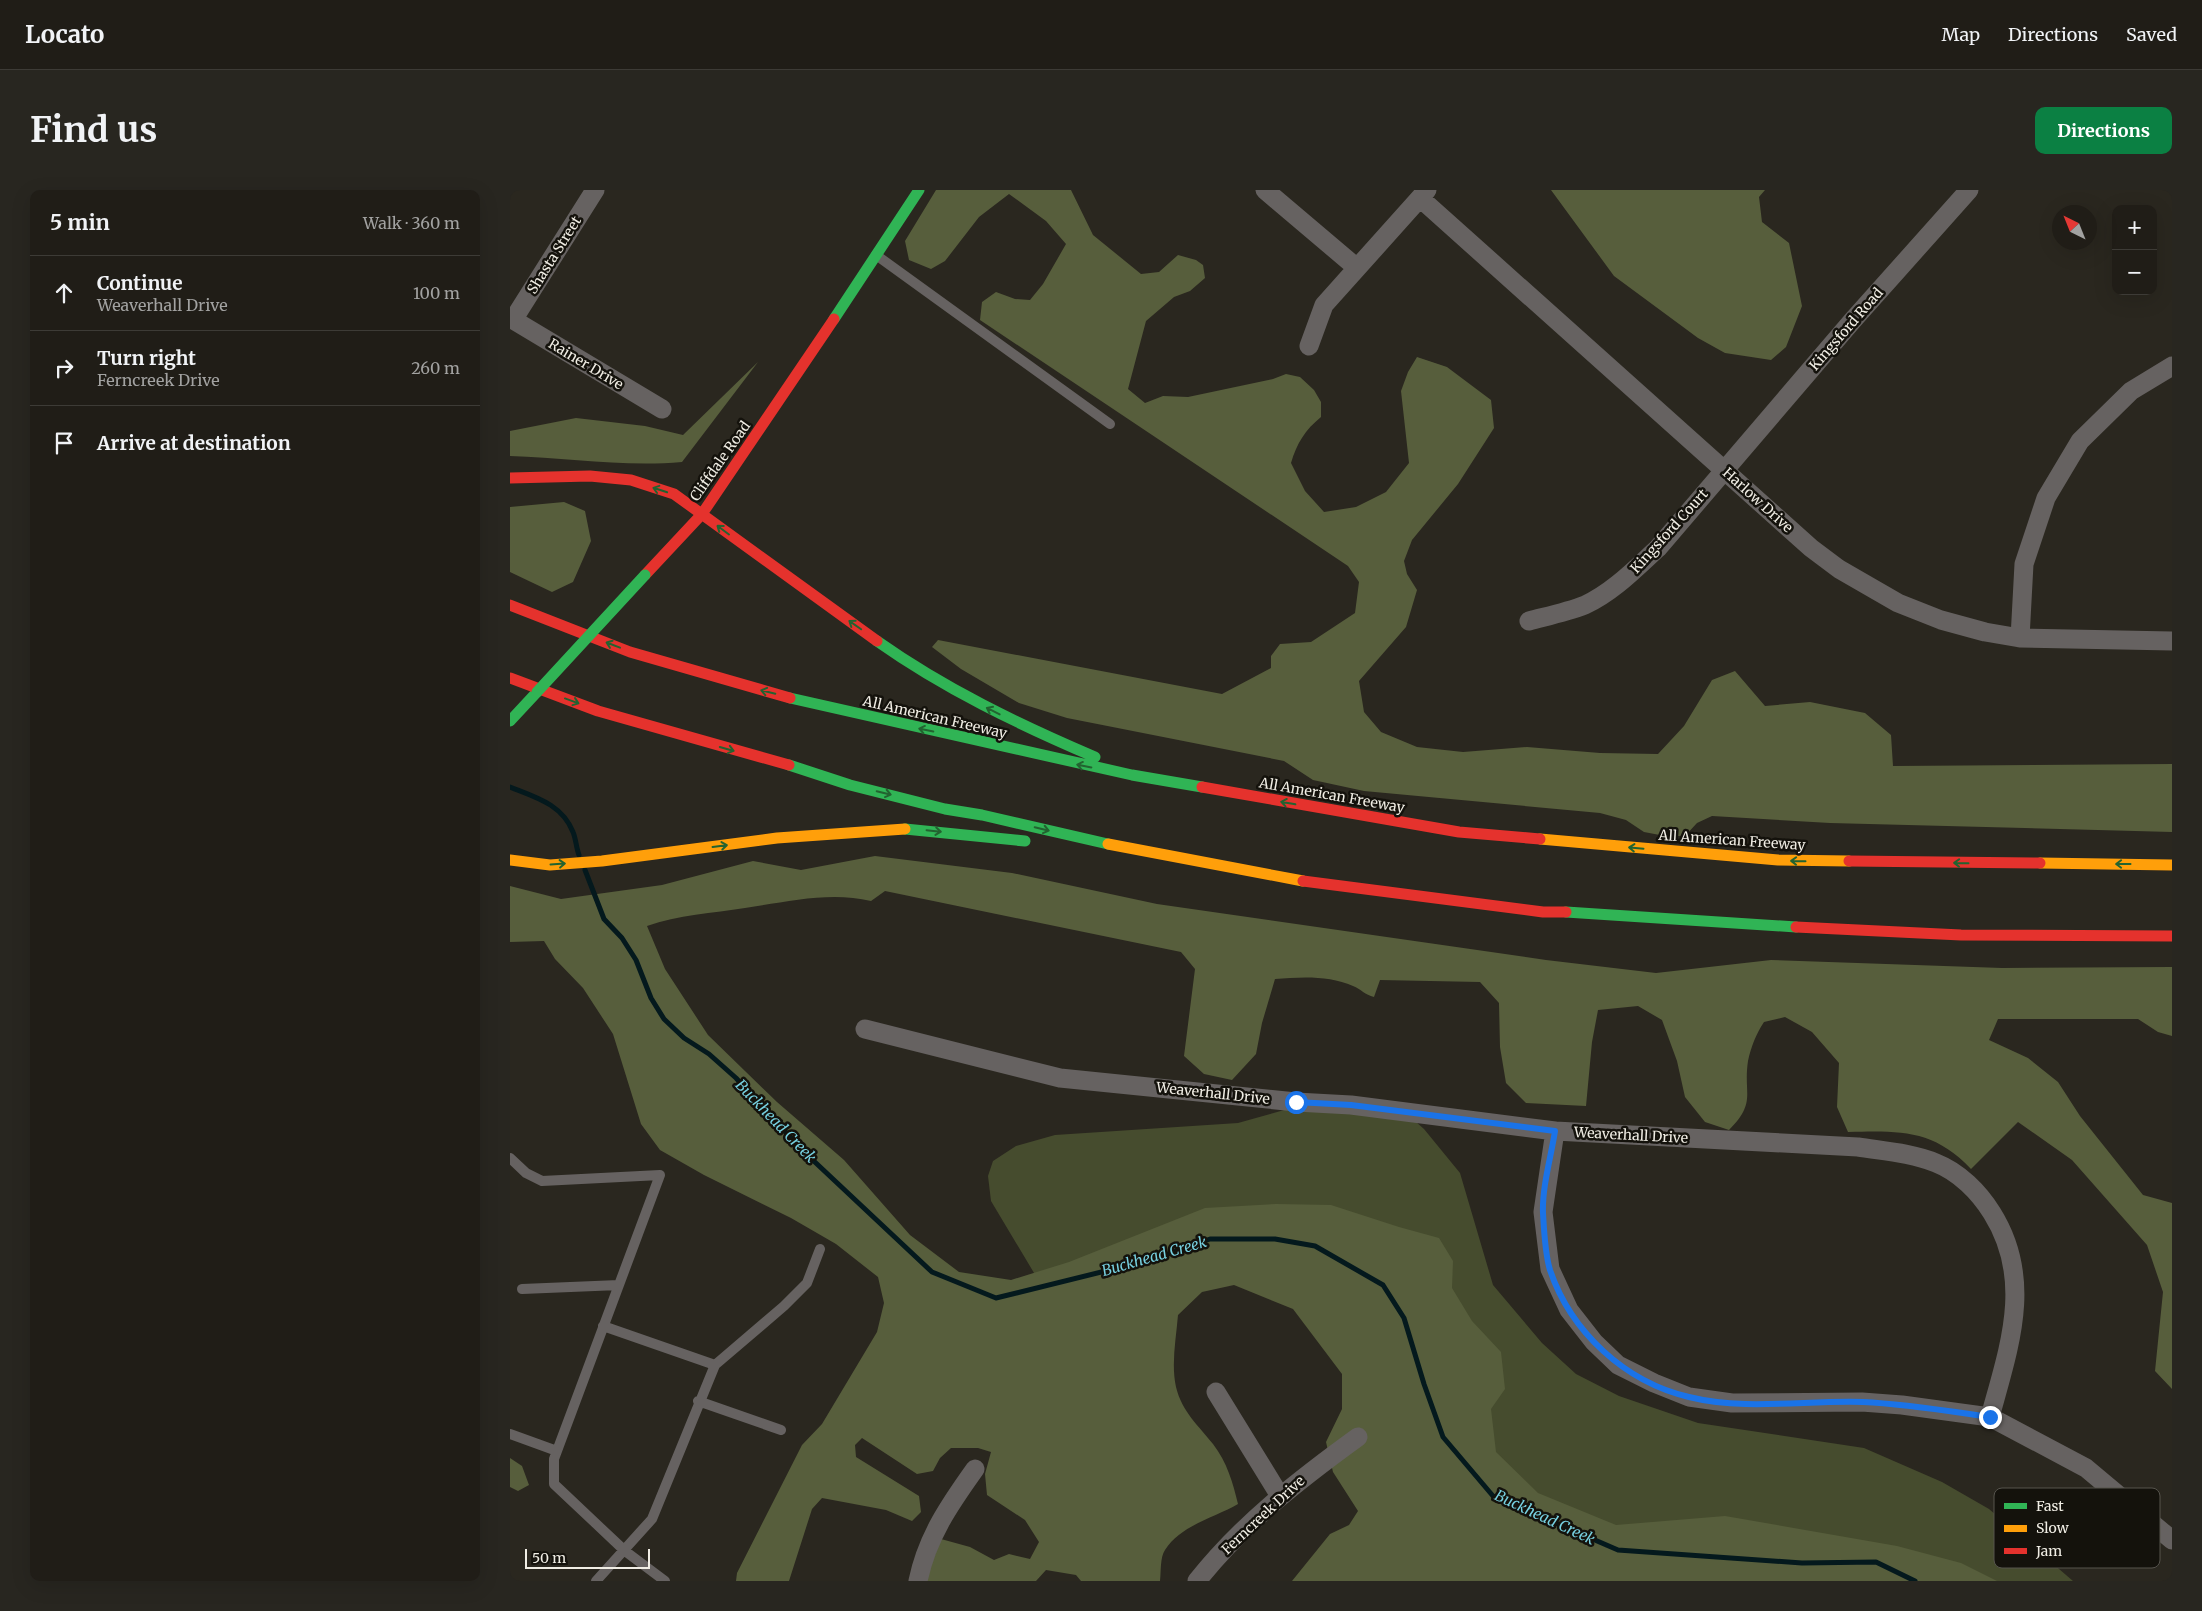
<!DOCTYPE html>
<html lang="en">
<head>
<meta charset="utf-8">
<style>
	:root { --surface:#201d17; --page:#282620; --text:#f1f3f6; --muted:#a2a2a1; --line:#3d3b36; --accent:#0b8043 }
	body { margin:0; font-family:Merriweather,serif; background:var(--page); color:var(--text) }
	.controls { position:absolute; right:15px; top:15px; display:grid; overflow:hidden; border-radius:10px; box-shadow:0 5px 20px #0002 }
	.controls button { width:45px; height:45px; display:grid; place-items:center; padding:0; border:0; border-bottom:1px solid var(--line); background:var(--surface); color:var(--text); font:25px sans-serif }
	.compass { position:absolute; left:1542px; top:15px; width:45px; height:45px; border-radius:50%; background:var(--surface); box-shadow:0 5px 20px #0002; rotate:317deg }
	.scale { position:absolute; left:15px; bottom:12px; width:125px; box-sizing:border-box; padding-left:5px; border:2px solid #f0ede4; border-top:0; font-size:14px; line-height:18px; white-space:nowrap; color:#f0ede4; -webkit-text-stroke:4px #14120c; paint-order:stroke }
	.stop { position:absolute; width:15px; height:15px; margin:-11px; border:4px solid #1a73e8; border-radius:50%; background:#fff }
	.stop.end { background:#1a73e8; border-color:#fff; box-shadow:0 1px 5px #0008 }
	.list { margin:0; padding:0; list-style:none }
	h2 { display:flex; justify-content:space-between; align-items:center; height:65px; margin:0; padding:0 20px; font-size:21px }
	h2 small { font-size:16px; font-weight:400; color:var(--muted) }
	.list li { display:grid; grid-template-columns:32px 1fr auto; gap:15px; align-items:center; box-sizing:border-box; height:75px; padding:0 20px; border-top:1px solid var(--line) }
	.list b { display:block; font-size:19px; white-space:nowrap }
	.list p { margin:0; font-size:16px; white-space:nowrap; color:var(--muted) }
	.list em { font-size:16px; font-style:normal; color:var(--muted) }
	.icon { flex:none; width:28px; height:28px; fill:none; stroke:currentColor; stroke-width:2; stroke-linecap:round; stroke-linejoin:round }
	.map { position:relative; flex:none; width:1662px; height:1391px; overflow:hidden; border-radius:10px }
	header { display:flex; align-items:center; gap:30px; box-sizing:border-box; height:70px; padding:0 25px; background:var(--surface); border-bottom:1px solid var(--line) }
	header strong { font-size:24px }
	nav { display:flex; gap:28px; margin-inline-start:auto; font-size:18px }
	.intro { display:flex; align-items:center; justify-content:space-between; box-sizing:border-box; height:120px; padding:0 30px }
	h1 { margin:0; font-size:35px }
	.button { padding:12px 22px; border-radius:10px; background:var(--accent); color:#fff; font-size:18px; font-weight:700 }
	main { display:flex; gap:30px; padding:0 30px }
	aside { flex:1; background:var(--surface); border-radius:10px; box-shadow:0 5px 20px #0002 }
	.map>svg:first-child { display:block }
	.green { fill:#464c2e }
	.forest { fill:#575e3c }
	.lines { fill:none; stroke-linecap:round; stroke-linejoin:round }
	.stream { stroke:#04191d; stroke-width:5 }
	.lane { stroke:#666261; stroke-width:10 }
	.street { stroke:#666261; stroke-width:19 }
	.fast { stroke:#30b455; stroke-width:11 }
	.slow { stroke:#ff9f0a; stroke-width:11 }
	.jam { stroke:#e5322d; stroke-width:11 }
	.fast-bridge { stroke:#30b455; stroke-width:11 }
	.oneway { stroke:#226330 }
	.route { stroke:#1a73e8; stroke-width:6 }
	.labels { text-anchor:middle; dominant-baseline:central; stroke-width:5; stroke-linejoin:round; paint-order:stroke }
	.street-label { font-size:14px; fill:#f0ede4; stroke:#14120c }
	.water-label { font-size:15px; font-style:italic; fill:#77d1e1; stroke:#14120c }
	.key { fill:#14120c; stroke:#56544d; stroke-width:1 }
	.key-label { font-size:14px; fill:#f0ede4 }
</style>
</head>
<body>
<header>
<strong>Locato</strong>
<nav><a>Map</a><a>Directions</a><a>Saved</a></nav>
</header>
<div class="intro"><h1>Find us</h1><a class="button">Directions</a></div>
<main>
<aside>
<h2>5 min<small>Walk · 360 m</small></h2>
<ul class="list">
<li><svg class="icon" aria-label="ahead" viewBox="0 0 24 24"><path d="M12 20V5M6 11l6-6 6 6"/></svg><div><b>Continue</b><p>Weaverhall Drive</p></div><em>100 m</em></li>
<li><svg class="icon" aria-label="right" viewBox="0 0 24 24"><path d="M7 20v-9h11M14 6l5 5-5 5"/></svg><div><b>Turn right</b><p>Ferncreek Drive</p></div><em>260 m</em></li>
<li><svg class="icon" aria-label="arrive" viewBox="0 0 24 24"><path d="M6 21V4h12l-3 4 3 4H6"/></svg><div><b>Arrive at destination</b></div></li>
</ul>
</aside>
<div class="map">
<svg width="1662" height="1391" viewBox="0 0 1662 1391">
	<rect width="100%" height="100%" fill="#2a271f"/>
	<path class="green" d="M817 908 897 924 914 939 950 983 983 1095 1032 1153 1066 1184 1109 1206 1188 1233 1354 1258 1432 1292 1479 1319 1563 1391H1089L855 1171 745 1089 542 1113 481 1011 478 986 483 971 506 956 545 945 728 933Z"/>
	<path class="forest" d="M426 0H561L583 45 631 84 649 82 668 65 686 70 693 75 695 88 680 101 664 107 636 131 618 199 635 213 653 206 678 207 763 189 776 184 790 187 804 200 811 212V227C795 240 787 253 781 273L795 301 814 322 846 317 876 302 899 273 891 201 898 182 907 167 937 177 981 210 984 238 948 294 902 350 894 371 897 384 907 400 896 437 849 491 854 522 871 542 907 557 953 562 1017 557 1090 563 1148 564 1174 536 1202 490 1225 481 1255 516 1300 512 1355 523 1381 545 1383 576 1662 574V642L1320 633 1202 626 1187 633 1175 646H1155L1134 642 1116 630 1090 623 854 601 803 590 774 571 557 528 509 513 451 479 422 457 428 450 712 504 761 478V466L770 454 801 452 845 423 849 392 838 376 470 130 472 112 486 102 505 109 520 110 533 94 556 54 536 31 499 4 469 27 435 71 421 79 399 70 395 51Z
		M1041 0H1255L1249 7 1252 32 1279 53 1292 116 1276 157 1261 170 1215 163 1188 148 1104 86Z
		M248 172 172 272C115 277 57 268 0 266V241L66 228 135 236 173 245Z
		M54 312 75 321 81 351 63 392 42 402 0 382V317Z
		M365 666 502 683 647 714 1036 770 1146 783 1261 770 1492 778 1662 777V846L1648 842 1628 829H1488L1479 850 1518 868 1548 892 1570 926 1633 1005 1662 1013V1199L1645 1181 1653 1102 1637 1055 1562 970 1508 932 1461 979C1423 939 1390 941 1338 942L1327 917 1329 873 1302 842 1275 827 1254 832C1246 844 1241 857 1238 871 1233 904 1247 912 1219 940L1195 932 1175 907 1167 871 1152 830 1128 816 1088 820 1082 852 1076 916 1016 913 996 893 990 857 989 813 970 792 870 790 864 807C855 805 851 799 843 796 819 785 790 787 765 789L752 833 746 864 722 890 694 884 674 866 685 779 671 762 375 701 361 711C320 701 276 712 235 718 203 723 168 725 137 736L155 779 198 845 267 912 334 970 400 1045 449 1082 501 1090 559 1072 695 1018 766 1014 821 1015 889 1037 929 1048 943 1071 942 1098 962 1131 991 1162 995 1199 981 1219 986 1262 1028 1303 1106 1335 1215 1326 1387 1356 1451 1373 1487 1391H782L820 1344 839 1335 848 1321 823 1282 816 1252 832 1219V1184L783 1119 724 1095 692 1102 668 1125C666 1149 661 1174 666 1197 672 1222 689 1236 703 1254 717 1272 723 1293 728 1314 704 1328 671 1335 655 1360 650 1367 651 1382 650 1391H571L566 1385 536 1380 526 1391H415L431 1349 460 1357 484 1370 499 1364 520 1369 529 1352 515 1330 477 1305 475 1284 481 1262 468 1258H441L430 1268 423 1281 407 1284 352 1248 345 1255 346 1267 409 1306 411 1322 402 1331 376 1320 312 1308 302 1319 279 1391H226L227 1383 292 1255 312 1234 367 1142 374 1113 368 1087 326 1054 281 1028 194 985 150 960 131 934 103 844 73 798 45 769 34 751 0 752V696L51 709 152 695 243 671 291 680Z
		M0 1268 12 1276 19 1295 8 1301 0 1297Z"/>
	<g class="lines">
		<path class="stream" d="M0 597C25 607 52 614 63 642 66 649 66 657 69 665
			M75 680 94 729 112 748 126 770 141 808 154 829 174 848 199 864 226 888 291 959 422 1082 486 1108 644 1069 700 1049H765L805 1056 873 1095 894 1128 914 1194 933 1247 983 1306 1108 1360 1292 1373 1366 1372 1405 1391"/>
		<path class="lane" d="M366 65 600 234
			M0 968 16 983 32 991 150 985 44 1269V1294L115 1361 155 1391
			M12 1099 109 1095
			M93 1136 205 1175
			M188 1211 271 1240
			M0 1244 47 1261
			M86 1391 142 1329 205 1175 274 1116 297 1093 310 1059"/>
		<path class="street" d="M755 0 847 78
			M910 8 1301 358 1329 379 1388 413 1431 430 1475 442 1510 448 1662 451
			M0 128 152 219
			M3 130 85 0
			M799 156 814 115 917 0
			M1019 431C1038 426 1057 422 1075 415 1103 402 1125 379 1148 358L1343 130 1459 0
			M1510 448 1514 374 1536 308 1570 251 1621 201 1662 176
			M355 839 550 888 786 912 841 915 1045 941 1348 957C1373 961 1402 963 1426 973 1449 982 1469 1002 1482 1023 1524 1090 1499 1157 1480 1227
			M1045 941 1033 1022 1040 1079 1059 1120 1084 1152 1108 1175 1144 1193 1179 1207 1222 1213 1352 1212 1392 1215 1480 1227 1576 1278 1662 1350
			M706 1202 770 1306
			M408 1391C417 1347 440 1314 465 1279
			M687 1391C732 1334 790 1289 848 1247"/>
		<path class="fast" d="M324 129 409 0
			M367 451C435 499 508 534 585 567
			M280 508 622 585 692 597
			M0 531 27 502
			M279 575 340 595 435 619 472 625 598 654
			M395 639 515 651
			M1056 722 1286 737"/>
		<path class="slow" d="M1030 649 1268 670 1339 671
			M598 654 793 691
			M0 670 40 675 92 671 267 648 395 639
			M1530 673 1662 675"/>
		<path class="jam" d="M0 288 80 286 121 290 164 304 367 451
			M135 385 192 324 324 129
			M0 415 120 462 280 508
			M0 488 88 521 279 575
			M692 597 949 642 1030 649
			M1339 671 1530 673
			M793 691 1033 722H1056
			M1286 737 1451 745 1662 746"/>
		<path class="fast-bridge" d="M27 502 135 385"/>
	</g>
	<defs><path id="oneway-shaft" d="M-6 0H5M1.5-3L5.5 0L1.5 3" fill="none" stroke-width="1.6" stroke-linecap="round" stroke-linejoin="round" transform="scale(1.25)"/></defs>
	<g class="oneway">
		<use href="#oneway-shaft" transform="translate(150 300) rotate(-162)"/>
		<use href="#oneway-shaft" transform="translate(213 340) rotate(-143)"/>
		<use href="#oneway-shaft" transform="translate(345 435) rotate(-145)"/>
		<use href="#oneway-shaft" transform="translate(103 455) rotate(-159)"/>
		<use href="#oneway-shaft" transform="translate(258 502) rotate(-166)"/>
		<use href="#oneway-shaft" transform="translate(62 511) rotate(20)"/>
		<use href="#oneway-shaft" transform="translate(483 521) rotate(-153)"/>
		<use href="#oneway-shaft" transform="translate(416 540) rotate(-168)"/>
		<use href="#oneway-shaft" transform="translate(217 559) rotate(16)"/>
		<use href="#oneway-shaft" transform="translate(574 576) rotate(-169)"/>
		<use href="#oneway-shaft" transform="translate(374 603) rotate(13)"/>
		<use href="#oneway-shaft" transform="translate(778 613) rotate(-170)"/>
		<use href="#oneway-shaft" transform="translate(532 639) rotate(13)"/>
		<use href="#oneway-shaft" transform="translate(424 641) rotate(6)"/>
		<use href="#oneway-shaft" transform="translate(210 656) rotate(-7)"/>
		<use href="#oneway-shaft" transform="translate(1126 658) rotate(-175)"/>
		<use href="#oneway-shaft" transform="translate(1288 671) rotate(-179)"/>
		<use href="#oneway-shaft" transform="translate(1451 673) rotate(-179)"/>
		<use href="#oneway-shaft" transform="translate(48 674) rotate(-4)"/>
		<use href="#oneway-shaft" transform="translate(1613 674) rotate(-180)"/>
	</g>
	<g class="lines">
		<path class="route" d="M786 912 841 915 1045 941C1041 967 1032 997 1033 1023 1034 1040 1035 1064 1040 1080 1061 1142 1115 1192 1179 1207 1235 1221 1296 1210 1353 1212 1396 1214 1438 1221 1480 1227"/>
	</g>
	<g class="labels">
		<g class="street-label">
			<text transform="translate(44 65) rotate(-58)">Shasta Street</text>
			<text transform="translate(1336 139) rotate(-49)">Kingsford Road</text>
			<text transform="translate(76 174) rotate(31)">Rainer Drive</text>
			<text transform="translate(210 271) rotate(-55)">Cliffdale Road</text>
			<text transform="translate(1248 310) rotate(42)">Harlow Drive</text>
			<text transform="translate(1159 341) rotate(-48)">Kingsford Court</text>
			<text transform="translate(425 527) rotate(13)">All American Freeway</text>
			<text transform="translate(822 605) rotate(10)">All American Freeway</text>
			<text transform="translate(1222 650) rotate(4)">All American Freeway</text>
			<text transform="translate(703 903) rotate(6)">Weaverhall Drive</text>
			<text transform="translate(1121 945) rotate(3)">Weaverhall Drive</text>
			<text transform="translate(753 1325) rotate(-43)">Ferncreek Drive</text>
		</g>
		<g class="water-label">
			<text transform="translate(266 931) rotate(46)">Buckhead Creek</text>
			<text transform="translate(644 1066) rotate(-16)">Buckhead Creek</text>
			<text transform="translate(1035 1327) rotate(25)">Buckhead Creek</text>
		</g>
	</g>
	<rect x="1484" y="1298" width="166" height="80" rx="8" class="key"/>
	<rect x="1494" y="1313" width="23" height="6" fill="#30b455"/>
	<rect x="1494" y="1335" width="23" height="7" fill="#ff9f0a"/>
	<rect x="1494" y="1358" width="23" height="6" fill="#e5322d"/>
	<g class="key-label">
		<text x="1526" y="1321">Fast</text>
		<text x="1526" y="1343">Slow</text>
		<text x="1526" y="1366">Jam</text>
	</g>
</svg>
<div class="controls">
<button>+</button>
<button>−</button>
</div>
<svg class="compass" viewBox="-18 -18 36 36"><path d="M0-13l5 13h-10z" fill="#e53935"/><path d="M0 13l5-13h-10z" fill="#a2a2a1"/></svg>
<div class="scale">50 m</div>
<div class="stop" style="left:786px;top:912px"></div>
<div class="stop end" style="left:1480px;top:1227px"></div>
</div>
</main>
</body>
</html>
